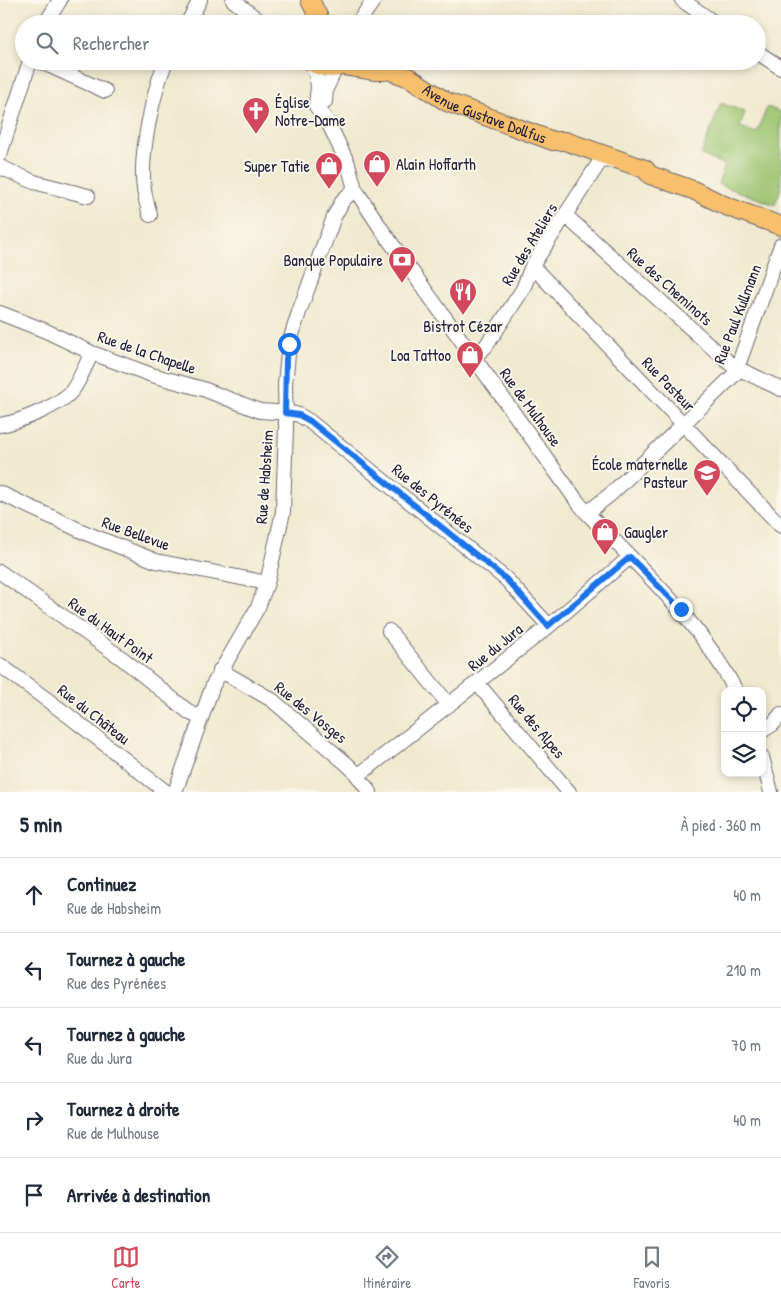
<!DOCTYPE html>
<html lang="fr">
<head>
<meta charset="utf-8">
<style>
	:root { --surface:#fff; --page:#f6f6f7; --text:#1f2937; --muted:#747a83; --line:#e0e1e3; --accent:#d1495b }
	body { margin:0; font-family:"Patrick Hand",sans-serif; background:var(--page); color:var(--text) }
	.controls { position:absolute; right:15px; bottom:15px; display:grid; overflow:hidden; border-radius:10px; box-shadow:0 2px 8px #0003 }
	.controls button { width:45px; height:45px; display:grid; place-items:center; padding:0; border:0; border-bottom:1px solid var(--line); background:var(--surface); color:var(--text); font:25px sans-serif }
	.stop { position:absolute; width:15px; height:15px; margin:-11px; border:4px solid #1a73e8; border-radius:50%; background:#fff }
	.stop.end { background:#1a73e8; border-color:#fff; box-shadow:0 1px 5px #0008 }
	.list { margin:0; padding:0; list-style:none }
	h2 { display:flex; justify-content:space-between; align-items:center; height:65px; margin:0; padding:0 20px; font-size:21px }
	h2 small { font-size:16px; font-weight:400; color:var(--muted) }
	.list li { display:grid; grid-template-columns:32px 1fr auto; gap:15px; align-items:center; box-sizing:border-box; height:75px; padding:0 20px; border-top:1px solid var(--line) }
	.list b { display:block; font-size:19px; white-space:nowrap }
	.list p { margin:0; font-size:16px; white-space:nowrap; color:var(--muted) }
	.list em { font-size:16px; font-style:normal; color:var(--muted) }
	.icon { flex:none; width:28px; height:28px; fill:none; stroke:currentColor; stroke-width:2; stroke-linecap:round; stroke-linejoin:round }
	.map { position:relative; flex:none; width:781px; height:792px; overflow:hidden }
	.search { position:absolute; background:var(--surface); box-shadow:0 2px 8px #0003; left:15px; right:15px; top:15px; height:55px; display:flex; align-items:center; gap:12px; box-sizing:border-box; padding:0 18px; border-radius:28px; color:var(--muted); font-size:19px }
	.sheet { height:440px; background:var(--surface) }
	nav { display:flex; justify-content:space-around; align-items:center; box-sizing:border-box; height:70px; border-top:1px solid var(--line); background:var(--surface); font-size:14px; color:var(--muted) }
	nav a { display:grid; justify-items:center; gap:2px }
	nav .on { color:var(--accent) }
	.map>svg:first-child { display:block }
	.green { fill:#9cc46f; stroke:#5f7355 }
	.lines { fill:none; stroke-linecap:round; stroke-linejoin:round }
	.minor-casing { stroke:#6a686f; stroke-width:16 }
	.major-casing { stroke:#6a686f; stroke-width:20 }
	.minor { stroke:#fff; stroke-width:14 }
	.major { stroke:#f8bf6c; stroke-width:18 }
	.route { stroke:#1a73e8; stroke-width:6 }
	.labels { text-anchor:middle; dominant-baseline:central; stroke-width:4; stroke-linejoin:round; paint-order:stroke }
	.poi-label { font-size:16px; fill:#22223b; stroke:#fbf7ec; text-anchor:end }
	.street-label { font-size:16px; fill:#22223b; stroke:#fbf7ec }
</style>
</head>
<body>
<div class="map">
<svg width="781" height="792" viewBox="0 0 781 792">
	<rect width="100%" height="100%" fill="#fbf7ec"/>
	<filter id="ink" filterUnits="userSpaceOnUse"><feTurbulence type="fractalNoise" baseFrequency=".02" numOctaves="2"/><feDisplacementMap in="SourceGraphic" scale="10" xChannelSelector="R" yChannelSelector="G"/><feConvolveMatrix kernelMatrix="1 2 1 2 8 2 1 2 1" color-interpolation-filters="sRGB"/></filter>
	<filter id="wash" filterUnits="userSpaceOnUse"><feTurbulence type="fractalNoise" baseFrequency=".0096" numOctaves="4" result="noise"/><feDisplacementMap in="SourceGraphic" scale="20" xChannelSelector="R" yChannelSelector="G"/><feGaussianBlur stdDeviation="1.12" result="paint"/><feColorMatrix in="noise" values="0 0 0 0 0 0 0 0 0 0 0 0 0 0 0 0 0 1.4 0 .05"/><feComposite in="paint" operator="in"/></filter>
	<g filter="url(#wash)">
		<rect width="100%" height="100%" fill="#f1e9cf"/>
		<path class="green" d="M721 103 745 112 740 127 757 133 767 107 781 112V188L775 205 718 184 725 165 701 155Z"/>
	</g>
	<g filter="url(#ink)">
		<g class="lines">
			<defs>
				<path id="minor" d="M233 0 263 24
					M682 0 716 24
					M45 24 60 0
					M187 24 200 0
					M357 24 374 0
					M757 52 781 68
					M39 61 105 91
					M310 61 316 74 318 86 316 106 328 122 348 164 355 189 384 233 577 501 587 513C641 569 699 620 736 691
					M325 102 326 89 336 67
					M0 154 30 61
					M0 167 34 182 88 196
					M150 215C148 207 145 198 144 189 139 156 153 92 166 61
					M566 216 726 360 733 366 781 389
					M532 266 781 526
					M0 313 46 331 92 353 152 375 203 389 260 411 291 413 299 415 309 421 506 579 549 626
					M473 358 486 346 523 289 532 266 601 160 616 161
					M0 425C19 422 63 405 74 388 81 377 86 364 92 353
					M0 493 88 534 156 561 267 583
					M587 513 612 493 735 374 781 245
					M0 572 123 659 190 713 201 718
					M389 631 449 705
					M0 665 69 716 166 792
					M220 670 272 700 348 765C357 773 362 783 370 792
					M477 683 569 792
					M762 731 773 724 781 714
					M762 757 771 792
					M359 775 549 626 630 557
					M175 792 213 685 258 607 267 583 283 512 286 427 285 384 289 344 299 312 334 217 343 200 355 189"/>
				<g id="major">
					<path d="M310 0 322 24"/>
					<path d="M310 61C321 68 338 72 348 61"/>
					<path id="s1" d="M372 61 391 71 410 78 447 102 553 141H565L645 169 650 175 693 190 726 206 781 226"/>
					<path d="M344 66 376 71H385"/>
				</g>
			</defs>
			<use href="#minor" class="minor-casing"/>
			<use href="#major" class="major-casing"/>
			<use href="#minor" class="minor"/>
			<use href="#major" class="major"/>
		</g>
	</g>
	<g class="lines" filter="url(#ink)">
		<path class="route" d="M289 344 286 359 285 413 299 415 310 421 506 579 548 626 630 557 681 609"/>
	</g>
	<defs>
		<symbol id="church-pin" viewBox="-11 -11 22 30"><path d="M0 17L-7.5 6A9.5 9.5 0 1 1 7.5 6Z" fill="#d1495b" stroke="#fbf7ec"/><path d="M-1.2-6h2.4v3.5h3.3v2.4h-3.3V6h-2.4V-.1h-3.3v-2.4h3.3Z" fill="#fff"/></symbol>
		<symbol id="shop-pin" viewBox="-11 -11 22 30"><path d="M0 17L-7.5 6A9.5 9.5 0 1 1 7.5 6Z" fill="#d1495b" stroke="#fbf7ec"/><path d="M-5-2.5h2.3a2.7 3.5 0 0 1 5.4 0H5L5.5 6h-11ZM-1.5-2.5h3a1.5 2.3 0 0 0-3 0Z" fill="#fff"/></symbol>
		<symbol id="bank-pin" viewBox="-11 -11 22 30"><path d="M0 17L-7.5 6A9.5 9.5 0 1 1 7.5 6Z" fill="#d1495b" stroke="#fbf7ec"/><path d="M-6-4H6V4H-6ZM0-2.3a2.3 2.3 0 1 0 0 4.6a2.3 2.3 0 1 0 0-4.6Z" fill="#fff"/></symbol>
		<symbol id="restaurant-pin" viewBox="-11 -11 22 30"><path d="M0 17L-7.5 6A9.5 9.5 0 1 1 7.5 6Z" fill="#d1495b" stroke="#fbf7ec"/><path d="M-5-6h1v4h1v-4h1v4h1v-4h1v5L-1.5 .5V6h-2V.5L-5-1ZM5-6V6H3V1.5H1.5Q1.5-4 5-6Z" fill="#fff"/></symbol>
		<symbol id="school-pin" viewBox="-11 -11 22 30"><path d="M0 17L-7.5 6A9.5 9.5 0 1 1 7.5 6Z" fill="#d1495b" stroke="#fbf7ec"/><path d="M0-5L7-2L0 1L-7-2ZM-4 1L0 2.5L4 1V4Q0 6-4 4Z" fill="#fff"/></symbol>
	</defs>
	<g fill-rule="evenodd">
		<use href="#church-pin" x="240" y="95" width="32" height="43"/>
		<use href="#shop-pin" x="361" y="148" width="32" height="43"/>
		<use href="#shop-pin" x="313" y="150" width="32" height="43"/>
		<use href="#bank-pin" x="386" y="244" width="32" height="43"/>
		<use href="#restaurant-pin" x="447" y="276" width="32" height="43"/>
		<use href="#shop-pin" x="454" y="339" width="32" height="43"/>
		<use href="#school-pin" x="691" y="457" width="32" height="43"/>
		<use href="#shop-pin" x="589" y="516" width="32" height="43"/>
	</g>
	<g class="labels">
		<g class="poi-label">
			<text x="275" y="102" text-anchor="start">Église<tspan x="275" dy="18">Notre-Dame</tspan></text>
			<text x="396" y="164" text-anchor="start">Alain Hoffarth</text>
			<text x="310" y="166">Super Tatie</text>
			<text x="383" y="260">Banque Populaire</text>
			<text x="463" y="326" text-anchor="middle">Bistrot Cézar</text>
			<text x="451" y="355">Loa Tattoo</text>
			<text x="688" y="464">École maternelle<tspan x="688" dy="18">Pasteur</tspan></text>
			<text x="624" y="532" text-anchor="start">Gaugler</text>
		</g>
		<g class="street-label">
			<text stroke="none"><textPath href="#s1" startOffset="125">Avenue Gustave Dollfus</textPath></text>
			<text transform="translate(529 244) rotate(-59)">Rue des Ateliers</text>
			<text transform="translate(670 286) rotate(42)">Rue des Cheminots</text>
			<text transform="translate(737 314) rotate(-69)">Rue Paul Kullmann</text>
			<text transform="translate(147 352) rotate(19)">Rue de la Chapelle</text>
			<text transform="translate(669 384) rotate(46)">Rue Pasteur</text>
			<text transform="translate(531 407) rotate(54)">Rue de Mulhouse</text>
			<text transform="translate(264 477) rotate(-86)">Rue de Habsheim</text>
			<text transform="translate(433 498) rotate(39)">Rue des Pyrénées</text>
			<text transform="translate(136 533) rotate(20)">Rue Bellevue</text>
			<text transform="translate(111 630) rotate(36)">Rue du Haut Point</text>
			<text transform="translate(495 647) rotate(-39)">Rue du Jura</text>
			<text transform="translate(311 712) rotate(39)">Rue des Vosges</text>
			<text transform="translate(94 714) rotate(38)">Rue du Château</text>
			<text transform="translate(537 726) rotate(50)">Rue des Alpes</text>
		</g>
	</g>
</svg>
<div class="controls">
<button><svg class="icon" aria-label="locate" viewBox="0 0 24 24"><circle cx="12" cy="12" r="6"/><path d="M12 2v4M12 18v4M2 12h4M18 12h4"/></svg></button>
<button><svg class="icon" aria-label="layers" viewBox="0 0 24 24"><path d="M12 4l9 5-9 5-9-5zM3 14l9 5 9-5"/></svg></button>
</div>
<div class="stop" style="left:289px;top:344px"></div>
<div class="stop end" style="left:681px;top:609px"></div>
<div class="search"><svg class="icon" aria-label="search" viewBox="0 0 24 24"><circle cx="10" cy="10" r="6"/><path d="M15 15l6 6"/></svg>Rechercher</div>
</div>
<section class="sheet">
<h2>5 min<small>À pied · 360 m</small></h2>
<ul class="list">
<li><svg class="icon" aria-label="ahead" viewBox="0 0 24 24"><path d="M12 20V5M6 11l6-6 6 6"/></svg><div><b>Continuez</b><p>Rue de Habsheim</p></div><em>40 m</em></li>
<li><svg class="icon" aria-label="left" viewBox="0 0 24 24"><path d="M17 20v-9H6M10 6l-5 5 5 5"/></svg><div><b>Tournez à gauche</b><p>Rue des Pyrénées</p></div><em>210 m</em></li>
<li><svg class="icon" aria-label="left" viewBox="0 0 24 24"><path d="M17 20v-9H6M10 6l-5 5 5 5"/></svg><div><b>Tournez à gauche</b><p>Rue du Jura</p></div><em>70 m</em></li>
<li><svg class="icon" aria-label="right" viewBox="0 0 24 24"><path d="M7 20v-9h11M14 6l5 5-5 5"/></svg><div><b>Tournez à droite</b><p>Rue de Mulhouse</p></div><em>40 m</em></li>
<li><svg class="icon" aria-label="arrive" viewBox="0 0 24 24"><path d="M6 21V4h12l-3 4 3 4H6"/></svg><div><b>Arrivée à destination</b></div></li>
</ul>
</section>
<nav>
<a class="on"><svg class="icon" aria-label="map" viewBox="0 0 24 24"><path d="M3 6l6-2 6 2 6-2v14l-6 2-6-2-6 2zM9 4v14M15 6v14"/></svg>Carte</a>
<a><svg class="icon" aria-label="directions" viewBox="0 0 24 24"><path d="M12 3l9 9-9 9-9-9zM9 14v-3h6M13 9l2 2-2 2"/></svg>Itinéraire</a>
<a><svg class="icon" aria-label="saved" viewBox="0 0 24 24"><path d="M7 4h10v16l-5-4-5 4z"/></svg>Favoris</a>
</nav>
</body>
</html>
